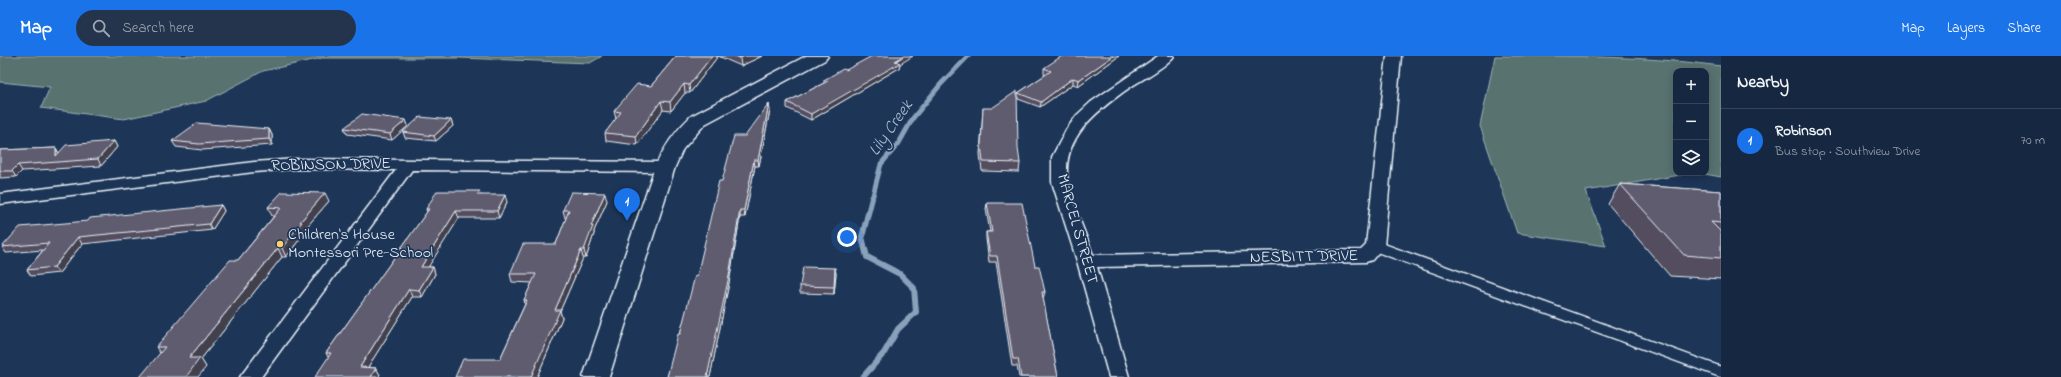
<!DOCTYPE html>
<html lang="en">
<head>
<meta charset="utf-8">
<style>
	:root { --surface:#162841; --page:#23344c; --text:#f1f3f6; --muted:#9ea6b1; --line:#35445a; --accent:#1a73e8 }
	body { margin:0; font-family:"Indie Flower",sans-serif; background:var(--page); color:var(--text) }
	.controls { position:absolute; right:12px; top:12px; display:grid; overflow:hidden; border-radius:8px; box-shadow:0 2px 10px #0003 }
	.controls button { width:36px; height:36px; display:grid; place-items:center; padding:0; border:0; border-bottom:1px solid var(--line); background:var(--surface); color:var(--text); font:20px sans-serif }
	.you { position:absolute; left:847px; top:181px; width:14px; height:14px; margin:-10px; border:3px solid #fff; border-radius:50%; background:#1a73e8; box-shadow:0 0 0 6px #1a73e833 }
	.badge { display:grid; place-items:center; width:26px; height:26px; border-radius:50%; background:var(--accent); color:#fff; font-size:13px; font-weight:700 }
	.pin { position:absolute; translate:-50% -33px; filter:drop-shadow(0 1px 2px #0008) }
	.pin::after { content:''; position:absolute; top:21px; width:14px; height:12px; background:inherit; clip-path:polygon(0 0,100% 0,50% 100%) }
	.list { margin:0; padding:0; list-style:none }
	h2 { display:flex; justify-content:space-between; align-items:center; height:52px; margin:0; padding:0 16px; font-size:17px }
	h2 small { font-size:13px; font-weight:400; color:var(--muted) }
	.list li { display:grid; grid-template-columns:26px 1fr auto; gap:12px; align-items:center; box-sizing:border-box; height:64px; padding:0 16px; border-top:1px solid var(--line) }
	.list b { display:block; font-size:15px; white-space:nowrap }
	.list p { margin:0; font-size:13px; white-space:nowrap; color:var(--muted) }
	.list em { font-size:13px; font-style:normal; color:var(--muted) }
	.icon { flex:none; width:22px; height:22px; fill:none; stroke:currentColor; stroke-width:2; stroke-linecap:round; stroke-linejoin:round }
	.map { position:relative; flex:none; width:1721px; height:321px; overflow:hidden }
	header { display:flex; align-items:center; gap:24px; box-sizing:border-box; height:56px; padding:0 20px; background:var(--accent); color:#fff }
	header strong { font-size:19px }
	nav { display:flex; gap:22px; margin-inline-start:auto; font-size:14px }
	.search { width:280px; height:36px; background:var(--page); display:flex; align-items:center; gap:10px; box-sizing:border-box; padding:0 14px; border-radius:22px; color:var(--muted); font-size:15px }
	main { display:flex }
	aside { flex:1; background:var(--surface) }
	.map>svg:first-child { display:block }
	.green { fill:#58726f; stroke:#a0b2b4 }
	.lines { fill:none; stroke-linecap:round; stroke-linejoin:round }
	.stream-far1 { stroke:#8aa1bb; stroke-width:5 }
	.stream { stroke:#8aa1bb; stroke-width:6 }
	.lane-casing { stroke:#e8f1f8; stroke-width:13 }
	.street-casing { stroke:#e8f1f8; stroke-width:3 }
	.secondary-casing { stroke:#e8f1f8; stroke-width:3 }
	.lane { stroke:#1d3557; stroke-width:10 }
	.street { fill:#1d3557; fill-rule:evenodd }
	.secondary { fill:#1d3557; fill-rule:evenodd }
	.wall { fill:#534e5f; stroke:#e8f1f8 }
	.shaded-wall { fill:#43404e; stroke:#e8f1f8 }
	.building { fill:#605b6f; stroke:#e8f1f8 }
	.poi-dot { fill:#ffd166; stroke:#1d3557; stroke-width:1.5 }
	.labels { text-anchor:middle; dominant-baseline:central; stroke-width:3.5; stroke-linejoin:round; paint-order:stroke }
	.street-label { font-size:16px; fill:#e8f1f8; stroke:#1d3557 }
	.poi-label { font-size:16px; fill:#e8f1f8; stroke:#1d3557; text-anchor:start }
	.water-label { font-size:17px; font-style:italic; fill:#b1c2d4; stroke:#1d3557 }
</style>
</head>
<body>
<header>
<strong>Map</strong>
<div class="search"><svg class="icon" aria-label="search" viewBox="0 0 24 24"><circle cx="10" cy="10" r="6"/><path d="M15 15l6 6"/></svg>Search here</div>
<nav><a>Map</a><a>Layers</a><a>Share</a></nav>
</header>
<main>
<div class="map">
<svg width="1721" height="321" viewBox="0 0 1721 321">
	<rect width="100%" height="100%" fill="#1d3557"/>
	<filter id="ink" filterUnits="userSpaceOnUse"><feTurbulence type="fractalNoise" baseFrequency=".025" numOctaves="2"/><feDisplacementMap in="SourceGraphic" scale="8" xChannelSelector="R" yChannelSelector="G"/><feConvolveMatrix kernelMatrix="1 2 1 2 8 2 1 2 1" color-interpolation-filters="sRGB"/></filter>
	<g filter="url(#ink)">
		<path class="green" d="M0 0H602L590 7 459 2H322L263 15 206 45 124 63 41 52 50 31 0 26Z
			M1495 0C1571 0 1646 0 1721 10V121L1699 117H1706V15H1676V117H1692L1586 135 1606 190 1517 177 1480 70Z"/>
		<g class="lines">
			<path class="stream-far1" d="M872 143 881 108 899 87 913 62 941 28 968 0"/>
			<path class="stream" d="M863 321 884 297 898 273 916 256 914 232 900 218 867 201 862 181 872 142"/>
			<defs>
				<path id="lane" d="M1375 190 1721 316"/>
				<path id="street" d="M1158 0H1174C1166 11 1141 24 1129 32 1098 54 1060 82 1068 126 1073 150 1085 176 1093 199L1361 194 1366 189 1387 0H1401L1384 190 1372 204 1366 206 1097 211 1129 321H1109L1077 205 1052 126V101L1066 74 1077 59 1091 46Z
					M296 103 665 106 671 108 673 111 671 114 665 116 412 114 261 321H240L396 114 296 113 254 116 0 148V138L254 106Z"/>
				<path id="secondary" d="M806 0H828L825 4 705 68 683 93 675 111 609 321H583L655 111C664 91 675 75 691 60Z"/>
			</defs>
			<use href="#lane" class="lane-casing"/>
			<use href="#street" class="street-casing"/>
			<use href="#secondary" class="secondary-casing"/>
			<use href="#lane" class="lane"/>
			<use href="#street" class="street"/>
			<use href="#secondary" class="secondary"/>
		</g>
		<path class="wall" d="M676 0H762L741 10 718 0 690 37H685L671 55 663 54 637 89 606 85 605 77 616 63 614 55 651 30Z
			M1119 0 1078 30 1073 28 1040 51 1018 43V37L1045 19 1044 18V12Z
			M900 8 899 12 811 64 787 52V46L824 27V24L846 14Z
			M983 52 1020 107 1019 116 982 115 980 98Z
			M770 54 759 110H755L745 161H740L729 227 710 321H667L697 220 722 125 745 80Z
			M406 64 408 70 392 84 347 78 344 72Z
			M451 64 453 70 436 85 405 82 403 76Z
			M269 73 272 79V89L202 94 176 91 172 85Z
			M114 85 117 91 101 110 22 115 16 121 0 122V94L56 92 59 97Z
			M1620 128 1721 135V223L1670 220 1608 148Z
			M481 139 507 146 499 162H459L428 211H433L435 218 422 241H412L368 311 376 312 380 319 328 301 326 297 427 156 426 153Z
			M329 145 305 173 306 175 286 201H282L201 303 206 311 160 297 156 291 238 204 274 160H272L268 151Z
			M607 145 594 175V178L586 202H583L560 255 562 262 537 321H455L500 303 525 248 524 244 532 227 512 226 510 218 556 188 566 162H565L563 154Z
			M987 147 1035 210 1045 236 1043 243 1058 321H1019L1017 310H1012L996 206H989L986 183V176H990L986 153Z
			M221 149 224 155 212 174 82 188 59 217 31 220 27 214 43 194 6 197 2 191Z
			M835 212 836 218 834 238 800 237V230Z"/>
		<path class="shaded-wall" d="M712 0H718L690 37 689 29Z
			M745 0H762L741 10 740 2Z
			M904 0H913L900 8 899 12 811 64V58Z
			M1113 0H1119L1078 30 1079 24Z
			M1073 22V28L1040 51 1041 46Z
			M684 28 685 37 671 55 670 46Z
			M661 45 663 54 637 89 636 80Z
			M769 48 770 54 759 110 758 104Z
			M406 64 408 70 392 84 390 78Z
			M451 64 453 70 436 85 434 80Z
			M269 73 272 79V89L269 83Z
			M114 85 117 91 101 110 98 103Z
			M56 92 59 98 56 100Z
			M754 104 755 110 745 161 744 154Z
			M18 109 22 115 16 121 12 115Z
			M325 137 329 145 305 173 306 175 286 201 282 192 300 166Z
			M605 137 607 145 594 175V178L586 202 584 194 591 170Z
			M505 139 507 146 499 162 497 155Z
			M221 149 224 155 212 174 209 168Z
			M740 154V161L729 227 710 321H707Z
			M456 155 459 162 424 218 421 211Z
			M78 181 82 188 59 217 54 211Z
			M278 192 282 201 201 303 206 311 198 321H186L189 302Z
			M581 194 583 202 560 255 562 262 537 321H531L555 254Z
			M433 211 435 218 422 241 419 234Z
			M835 212 836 218 834 238V231Z
			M409 233 412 241 363 319 360 311Z
			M376 312 380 319 378 321H371Z"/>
		<path class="building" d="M676 0H712L689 29 684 28 670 46 661 45 636 80 605 77 621 56 614 55 637 28 651 30Z
			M735 0H745L740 2Z
			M872 0H904L895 5 900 7 811 58 787 46 828 25 824 24 843 13 846 14Z
			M1062 0H1113L1079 24 1073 22 1041 46 1018 37 1051 15 1044 12Z
			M1017 35 1018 92 1020 107 983 106 981 89 983 52H992Z
			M769 48 758 104H754L744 154H740L729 220 707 321H667L678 278H680L695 220H697L719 125H722L734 80H745Z
			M362 58 406 64 390 78 344 72Z
			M420 61 451 64 434 80 403 76Z
			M197 67 269 73V83L199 88 172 85Z
			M114 85 98 103 18 109 12 115H0V94L56 92V100L66 89Z
			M1620 128 1721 135V167L1711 166 1721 176V202L1684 199Z
			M437 135H480L477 139H505L497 155H456L421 211H433L419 234 409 233 360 311 376 312 371 321H315L331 297H326L429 153H426Z
			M282 136 325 137 300 166H302L282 192H278L189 302H200L186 321H140L165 291H156L230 204H238L281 152 268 151Z
			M571 136 605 137 591 170H593L584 194H581L555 254H560L531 321H455L463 303H500L527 244H524L536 218H510L523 188H556L569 154H563Z
			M987 147H1022L1035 210H1039L1045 236H1042L1058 321H1021L1018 303H1013L997 200H990L986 176H992Z
			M221 149 209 168 78 181 54 211 27 214 49 187 2 191 20 171 88 165 90 162Z
			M803 211 835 212 834 231 800 230Z"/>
	</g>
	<circle class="poi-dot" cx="280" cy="188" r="4"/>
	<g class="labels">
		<g class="street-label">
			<text transform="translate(331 109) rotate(-1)">ROBINSON DRIVE</text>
			<text transform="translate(1077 173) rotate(74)">MARCEL STREET</text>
			<text transform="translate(1304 201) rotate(-1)">NESBITT DRIVE</text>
		</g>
		<g class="poi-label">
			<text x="288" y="179">Children's House<tspan x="288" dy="18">Montessori Pre-School</tspan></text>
		</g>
		<g class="water-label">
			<text transform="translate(891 72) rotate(-55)">Lily Creek</text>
		</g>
	</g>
</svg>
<div class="controls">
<button>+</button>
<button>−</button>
<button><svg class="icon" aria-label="layers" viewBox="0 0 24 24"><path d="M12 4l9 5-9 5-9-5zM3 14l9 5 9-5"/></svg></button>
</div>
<div class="you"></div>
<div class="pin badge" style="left:627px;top:165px">1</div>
</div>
<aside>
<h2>Nearby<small></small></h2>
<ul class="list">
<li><span class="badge">1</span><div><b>Robinson</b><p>Bus stop · Southview Drive</p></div><em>70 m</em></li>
</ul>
</aside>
</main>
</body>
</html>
